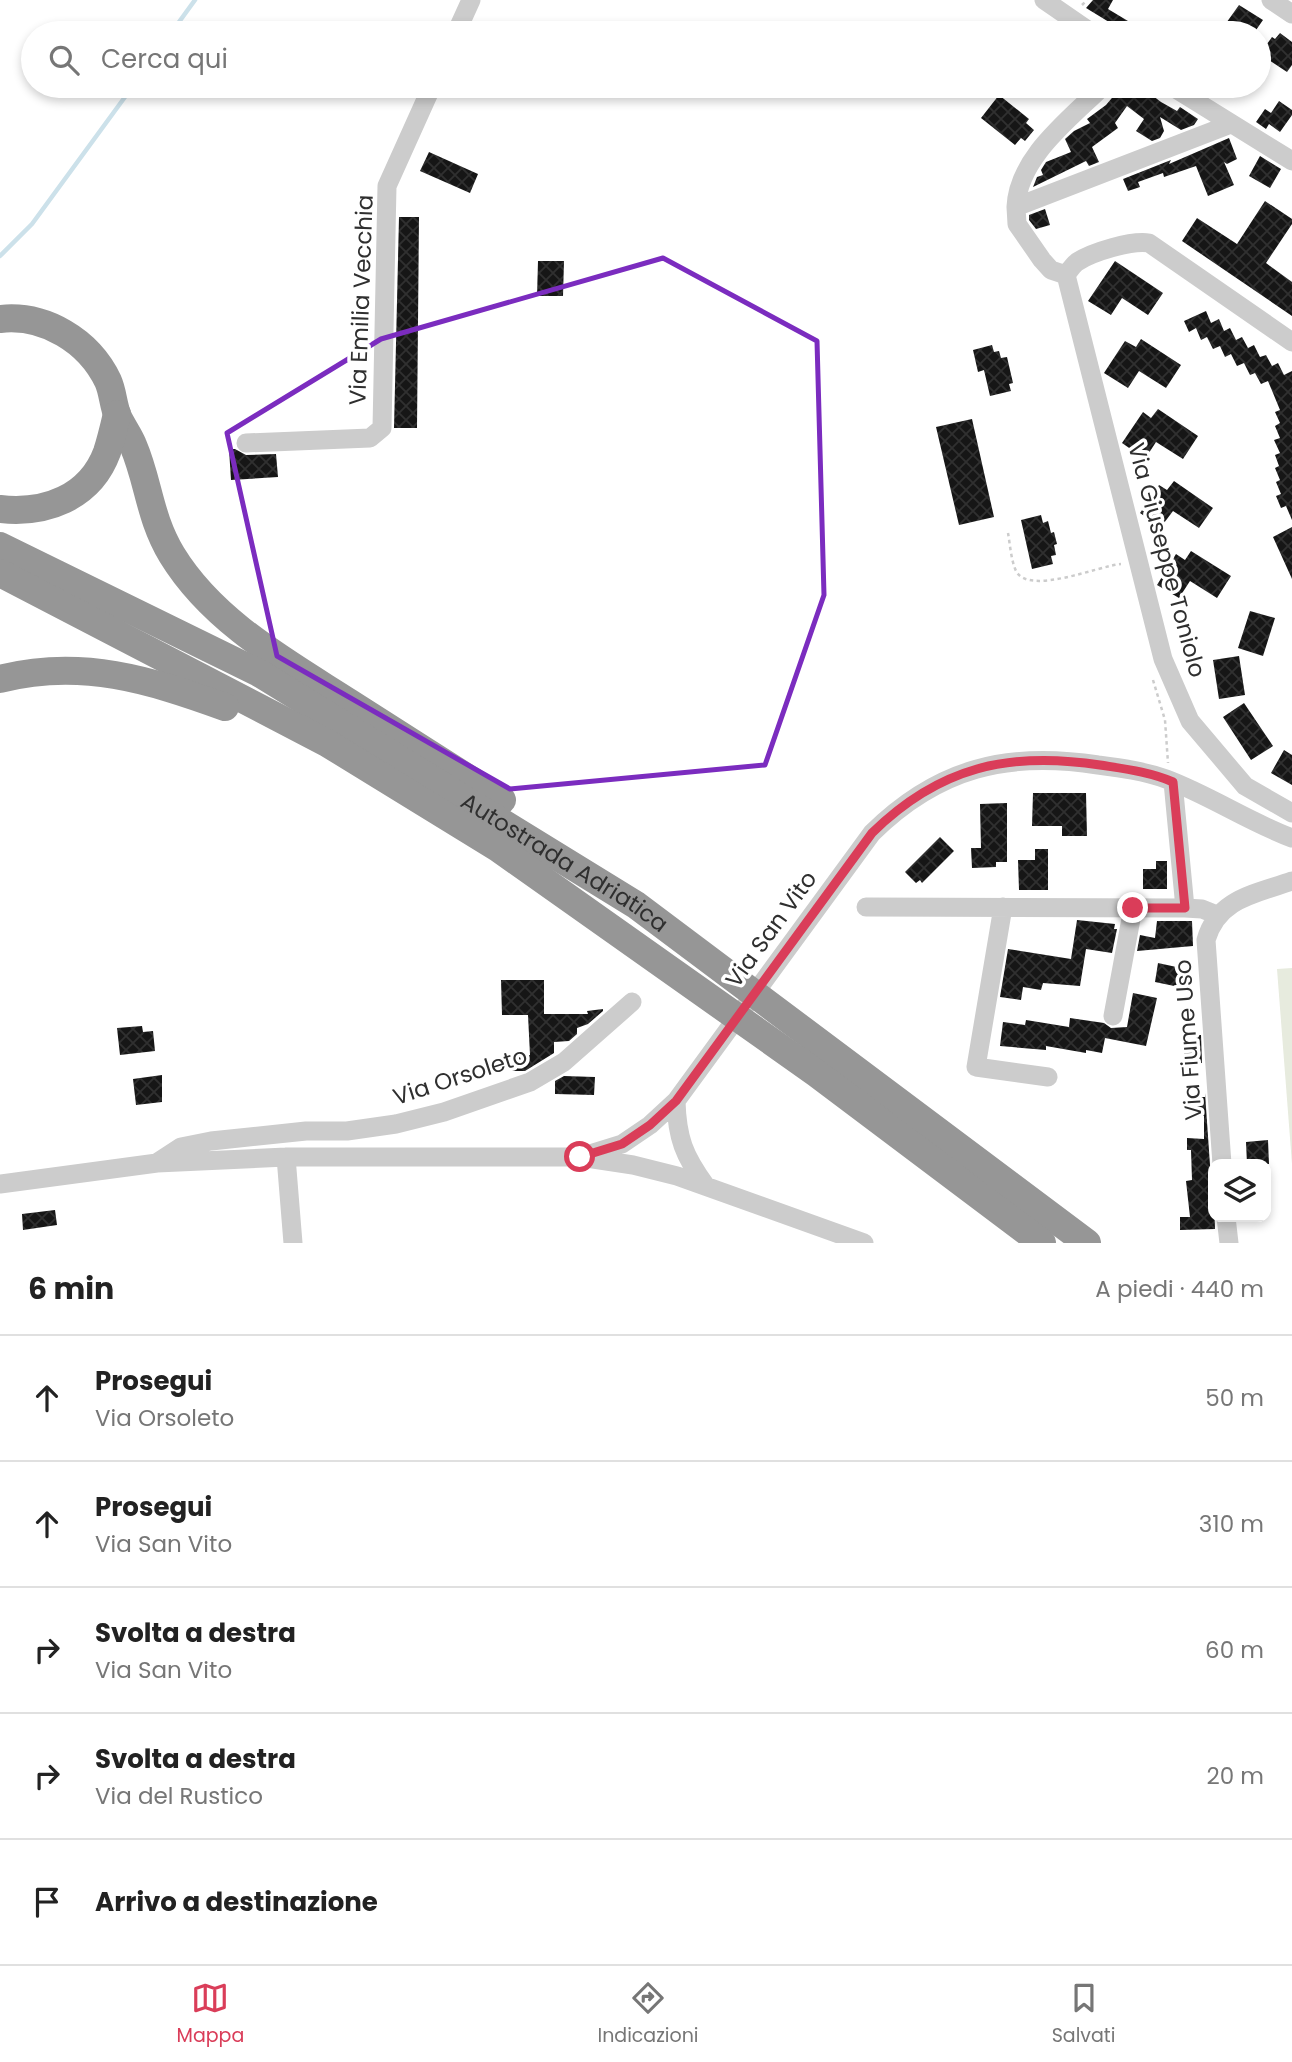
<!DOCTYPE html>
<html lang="it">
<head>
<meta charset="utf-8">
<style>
	:root { --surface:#fff; --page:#f6f6f6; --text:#222; --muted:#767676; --line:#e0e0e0; --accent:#da3d59 }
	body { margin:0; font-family:Poppins,sans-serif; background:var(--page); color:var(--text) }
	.controls { position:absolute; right:21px; bottom:21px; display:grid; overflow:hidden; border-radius:14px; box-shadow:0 4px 10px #0003 }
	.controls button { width:63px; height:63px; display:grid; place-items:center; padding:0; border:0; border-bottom:2px solid var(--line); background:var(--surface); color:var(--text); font:35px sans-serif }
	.stop { position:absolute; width:21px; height:21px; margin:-16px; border:5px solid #da3d59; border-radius:50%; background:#fff }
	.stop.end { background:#da3d59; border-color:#fff; box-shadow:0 2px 7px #0008 }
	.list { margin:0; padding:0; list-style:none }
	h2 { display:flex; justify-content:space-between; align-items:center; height:91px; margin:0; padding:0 28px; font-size:30px }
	h2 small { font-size:23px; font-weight:400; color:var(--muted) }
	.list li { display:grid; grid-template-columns:46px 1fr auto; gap:21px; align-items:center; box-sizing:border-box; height:126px; padding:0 28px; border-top:2px solid var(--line) }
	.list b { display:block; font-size:26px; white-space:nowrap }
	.list p { margin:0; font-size:23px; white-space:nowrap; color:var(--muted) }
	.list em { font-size:23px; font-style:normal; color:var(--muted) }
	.icon { flex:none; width:38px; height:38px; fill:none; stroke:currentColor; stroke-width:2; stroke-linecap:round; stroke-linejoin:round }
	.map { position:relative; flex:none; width:1292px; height:1243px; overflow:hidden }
	.search { position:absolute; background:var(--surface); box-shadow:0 4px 10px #0003; left:21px; right:21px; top:21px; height:77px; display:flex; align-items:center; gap:18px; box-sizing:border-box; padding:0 24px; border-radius:38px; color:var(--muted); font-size:26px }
	.sheet { height:721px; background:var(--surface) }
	nav { display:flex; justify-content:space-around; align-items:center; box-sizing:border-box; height:98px; border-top:2px solid var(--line); background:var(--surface); font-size:19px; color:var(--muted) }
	nav a { display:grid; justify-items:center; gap:4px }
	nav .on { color:var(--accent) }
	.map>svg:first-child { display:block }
	.green { fill:#e7ebde }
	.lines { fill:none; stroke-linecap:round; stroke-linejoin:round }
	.stream { stroke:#cce1ea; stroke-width:4.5 }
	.building { fill:url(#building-cross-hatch) }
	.path { stroke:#ccc; stroke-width:2.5; stroke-dasharray:3.5 3.5; stroke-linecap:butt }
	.minor { stroke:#ccc; stroke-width:19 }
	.highway { stroke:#969696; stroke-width:28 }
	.route { stroke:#da3d59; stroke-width:9 }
	.marked { fill:none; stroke:#7b2cbf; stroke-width:5; stroke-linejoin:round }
	.labels { text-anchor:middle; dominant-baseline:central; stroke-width:7; stroke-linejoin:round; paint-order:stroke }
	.street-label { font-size:23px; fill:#2f2f2f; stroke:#fff }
</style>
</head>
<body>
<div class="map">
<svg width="1292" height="1243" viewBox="0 0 1292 1243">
	<defs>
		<pattern id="building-cross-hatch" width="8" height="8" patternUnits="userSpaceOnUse" patternTransform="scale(1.75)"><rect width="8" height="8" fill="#161616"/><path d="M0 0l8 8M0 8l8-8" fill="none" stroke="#303030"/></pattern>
	</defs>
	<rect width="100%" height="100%" fill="#fff"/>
	<path class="green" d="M1292 968V1164L1277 969Z"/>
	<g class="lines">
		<path class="stream" d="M171 33 195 0
			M0 256 32 224 133 86"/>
	</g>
	<path class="building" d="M1093 0H1113L1108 9 1148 33H1127L1086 8Z
		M1239 5 1263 20 1254 33H1219Z
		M1280 33 1292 42V65L1287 72 1269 60 1271 57 1262 51 1272 37 1275 39Z
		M1122 86H1140L1161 102 1177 111 1180 107 1198 119 1194 125 1181 130 1160 117 1164 131 1160 138 1152 141 1136 131 1144 119 1127 106 1115 123 1118 128 1092 147 1099 162 1089 166 1086 161 1033 187 1037 177 1043 175 1041 170 1046 162 1071 152 1065 139 1074 131 1090 123 1087 119 1106 105Z
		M999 95 1029 119 1026 123 1034 130 1025 141 1021 138 1015 145 981 118Z
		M1279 101 1292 110V115L1280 132 1269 124 1266 129 1256 122 1265 109 1271 113Z
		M1229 138 1237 159 1227 164 1224 162 1234 185 1208 196 1196 166 1164 177 1163 173 1138 182 1140 187 1128 191 1123 179 1171 160 1169 164Z
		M429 152 478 174 470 193 420 171Z
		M1260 156 1281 169 1270 188 1249 176Z
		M1265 201 1292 219V224L1266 263 1292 282V316L1182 241 1197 218 1237 244Z
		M1045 209 1050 225 1036 229 1029 220V215Z
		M399 217H419L417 428H394Z
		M538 261H564L563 296H537Z
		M1115 261 1163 293 1148 315 1122 298 1111 315 1088 301Z
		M1206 311 1211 323 1219 319 1224 331 1230 328 1236 340 1242 337 1248 348 1254 345 1260 357 1266 355 1272 366 1278 363 1284 375 1292 371V520L1286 506 1281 508 1276 496 1281 494 1276 482 1280 480 1275 468 1279 466 1275 455 1280 453 1274 440 1280 438 1275 426 1280 423 1275 412 1280 410 1268 381 1261 384 1255 373 1250 375 1244 363 1237 366 1231 354 1225 357 1220 346 1213 349 1207 337 1201 340 1196 328 1189 332 1184 321Z
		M1141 339 1181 365 1166 388 1139 371 1128 388 1104 373 1125 341 1136 347Z
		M992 345 994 352 999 351 1001 358 1007 357 1013 383 1009 384 1011 391 990 396 984 370 978 372 973 350Z
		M1158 409 1198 436 1183 459 1156 442 1145 459 1122 443 1143 412 1151 418Z
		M972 419 994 517 959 525 936 427Z
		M229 449H235L246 455 276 454 278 477 231 480Z
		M1174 481 1213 508 1199 528 1173 511 1161 527 1140 513 1159 485 1167 490Z
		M1041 515 1043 523 1048 521 1051 533 1054 532 1057 544 1054 545 1056 555 1051 556 1053 564 1032 569 1021 520Z
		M1292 527V579L1273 537Z
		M1191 551 1231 576 1217 598 1190 581 1179 598 1157 585 1176 554 1185 560Z
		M1250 611 1275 618 1263 656 1238 648Z
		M1239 656 1245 695 1219 699 1213 660Z
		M1244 703 1273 746 1251 760 1223 717Z
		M1284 750 1292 755V785L1271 773Z
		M1033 793H1086L1087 836H1062V826H1032Z
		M1007 803V862H996V867L972 868 971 848H981L980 804Z
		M940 837 954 851 922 883 920 880 916 883 905 872Z
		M1035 849H1048V890H1019L1018 860H1035Z
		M1156 861H1167V889H1143V869H1156Z
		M1077 920 1115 924 1114 929H1117L1112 953 1086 949 1080 986 1043 983 1041 990 1023 987 1021 1000 1000 997 1008 949 1071 959Z
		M1157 921H1192L1193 946 1137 951 1140 935 1155 938Z
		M1158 963 1181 968 1179 987 1155 982Z
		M501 980H544V1014H588L587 1011 603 1009V1011L588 1024 577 1028V1034L569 1041 554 1042V1053L525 1071H512V1056L530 1055 528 1015H502Z
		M1133 993 1157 998 1146 1046 1105 1038 1102 1053 1086 1050V1053L1046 1046V1050L1000 1046 1003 1022 1025 1025 1026 1020 1069 1027 1070 1018 1104 1023 1111 1028 1127 1027Z
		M142 1026 143 1032 153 1031 155 1051 120 1055 117 1028Z
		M1201 1035 1202 1063 1185 1064 1183 1036Z
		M162 1075V1102L136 1105 133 1079Z
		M564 1076 595 1077 594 1095 555 1094V1081Z
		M1205 1093 1210 1165 1213 1172 1215 1229 1180 1230V1217H1190L1186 1181 1192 1180 1191 1150H1187V1138L1204 1139V1116H1200L1199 1109H1190V1097H1205Z
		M1268 1140 1269 1164H1247L1246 1142Z
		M55 1210 57 1225 23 1230 22 1214Z"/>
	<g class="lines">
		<path class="path" d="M1082 5 1087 0
			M1008 533C1010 544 1011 560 1016 571 1029 596 1098 566 1121 564
			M1153 680 1165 720 1168 763"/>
		<path class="minor" d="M1044 0 1092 33
			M1271 0 1292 14
			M456 33 471 0
			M1103 86C1070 119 1018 157 1016 207L1231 124
			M1171 86 1292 161
			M1016 207 1017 224 1042 260 1051 270 1066 275
			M1066 275 1163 659 1190 721 1245 786 1292 813
			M1066 275C1069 271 1073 265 1077 262 1092 252 1132 240 1149 243L1292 342
			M246 443 370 438 382 428 387 186 432 86
			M1173 782 1185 908
			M866 907 1185 908 1202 909 1217 915
			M1003 907 976 1067 1048 1077
			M1113 1016 1133 908
			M676 1101C677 1138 684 1156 706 1186
			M286 1157 293 1243
			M580 1157 622 1144 650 1125 676 1101 872 833C938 768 1007 751 1098 765 1121 768 1144 771 1166 779 1209 795 1249 822 1292 838
			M158 1162 181 1147 211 1141 306 1131H347L396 1124 444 1112 530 1082 564 1062 632 1002
			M1222 1164 1206 940C1218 898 1256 894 1292 881
			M0 1184 157 1163 286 1157H580L633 1165 677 1176 864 1243
			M1226 1217 1229 1243"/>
		<g class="highway">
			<path d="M0 319C45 314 89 341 108 381 113 392 113 405 118 417 122 426 129 435 133 445 149 482 149 517 172 555 213 622 286 662 350 703 401 735 451 768 502 800"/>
			<path d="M0 509C45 514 90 498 107 452 111 440 114 427 117 414"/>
			<path id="s1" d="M0 546 259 673 636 905 1087 1243"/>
			<path d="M0 573 327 743 498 848 816 1073 1042 1243"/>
			<path d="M0 679C81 658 150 680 225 707"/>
		</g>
	</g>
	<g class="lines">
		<path class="route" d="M580 1157 622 1144 650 1125 676 1101 872 833C939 767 1009 751 1100 765 1125 769 1150 772 1173 782L1185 908H1133"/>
	</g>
	<path class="marked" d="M663 258 817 341 824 595 765 765 510 789 277 656 227 433 381 339Z"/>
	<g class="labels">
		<g class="street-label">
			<text transform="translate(361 300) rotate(-88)">Via Emilia Vecchia</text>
			<text transform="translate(1167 560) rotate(75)">Via Giuseppe Toniolo</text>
			<text stroke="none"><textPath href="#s1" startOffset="648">Autostrada Adriatica</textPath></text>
			<text transform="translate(771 929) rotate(-54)">Via San Vito</text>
			<text transform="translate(1188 1040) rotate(-94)">Via Fiume Uso</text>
			<text transform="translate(460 1076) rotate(-18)">Via Orsoleto</text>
		</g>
	</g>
</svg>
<div class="controls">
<button><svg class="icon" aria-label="layers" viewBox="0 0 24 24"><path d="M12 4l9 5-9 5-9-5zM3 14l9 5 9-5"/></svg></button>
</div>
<div class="stop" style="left:580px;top:1157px"></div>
<div class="stop end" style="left:1133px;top:908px"></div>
<div class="search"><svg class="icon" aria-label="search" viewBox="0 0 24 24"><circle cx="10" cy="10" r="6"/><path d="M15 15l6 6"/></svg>Cerca qui</div>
</div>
<section class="sheet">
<h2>6 min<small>A piedi · 440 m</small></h2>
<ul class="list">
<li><svg class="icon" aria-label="ahead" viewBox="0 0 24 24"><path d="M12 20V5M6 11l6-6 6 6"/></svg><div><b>Prosegui</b><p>Via Orsoleto</p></div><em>50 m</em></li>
<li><svg class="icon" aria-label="ahead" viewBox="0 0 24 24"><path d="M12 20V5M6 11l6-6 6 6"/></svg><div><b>Prosegui</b><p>Via San Vito</p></div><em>310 m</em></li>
<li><svg class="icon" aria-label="right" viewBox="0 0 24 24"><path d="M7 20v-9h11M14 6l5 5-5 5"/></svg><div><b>Svolta a destra</b><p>Via San Vito</p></div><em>60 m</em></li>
<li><svg class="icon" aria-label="right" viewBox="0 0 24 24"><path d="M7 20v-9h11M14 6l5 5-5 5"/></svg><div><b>Svolta a destra</b><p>Via del Rustico</p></div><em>20 m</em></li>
<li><svg class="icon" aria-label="arrive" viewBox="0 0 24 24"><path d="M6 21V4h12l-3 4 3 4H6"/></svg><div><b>Arrivo a destinazione</b></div></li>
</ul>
</section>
<nav>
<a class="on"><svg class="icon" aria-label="map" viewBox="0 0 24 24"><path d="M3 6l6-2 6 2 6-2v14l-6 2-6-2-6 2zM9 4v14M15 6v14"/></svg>Mappa</a>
<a><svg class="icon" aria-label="directions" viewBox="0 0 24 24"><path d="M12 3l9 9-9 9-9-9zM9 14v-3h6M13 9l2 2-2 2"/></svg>Indicazioni</a>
<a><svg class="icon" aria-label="saved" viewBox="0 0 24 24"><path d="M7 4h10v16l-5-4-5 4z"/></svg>Salvati</a>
</nav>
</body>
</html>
